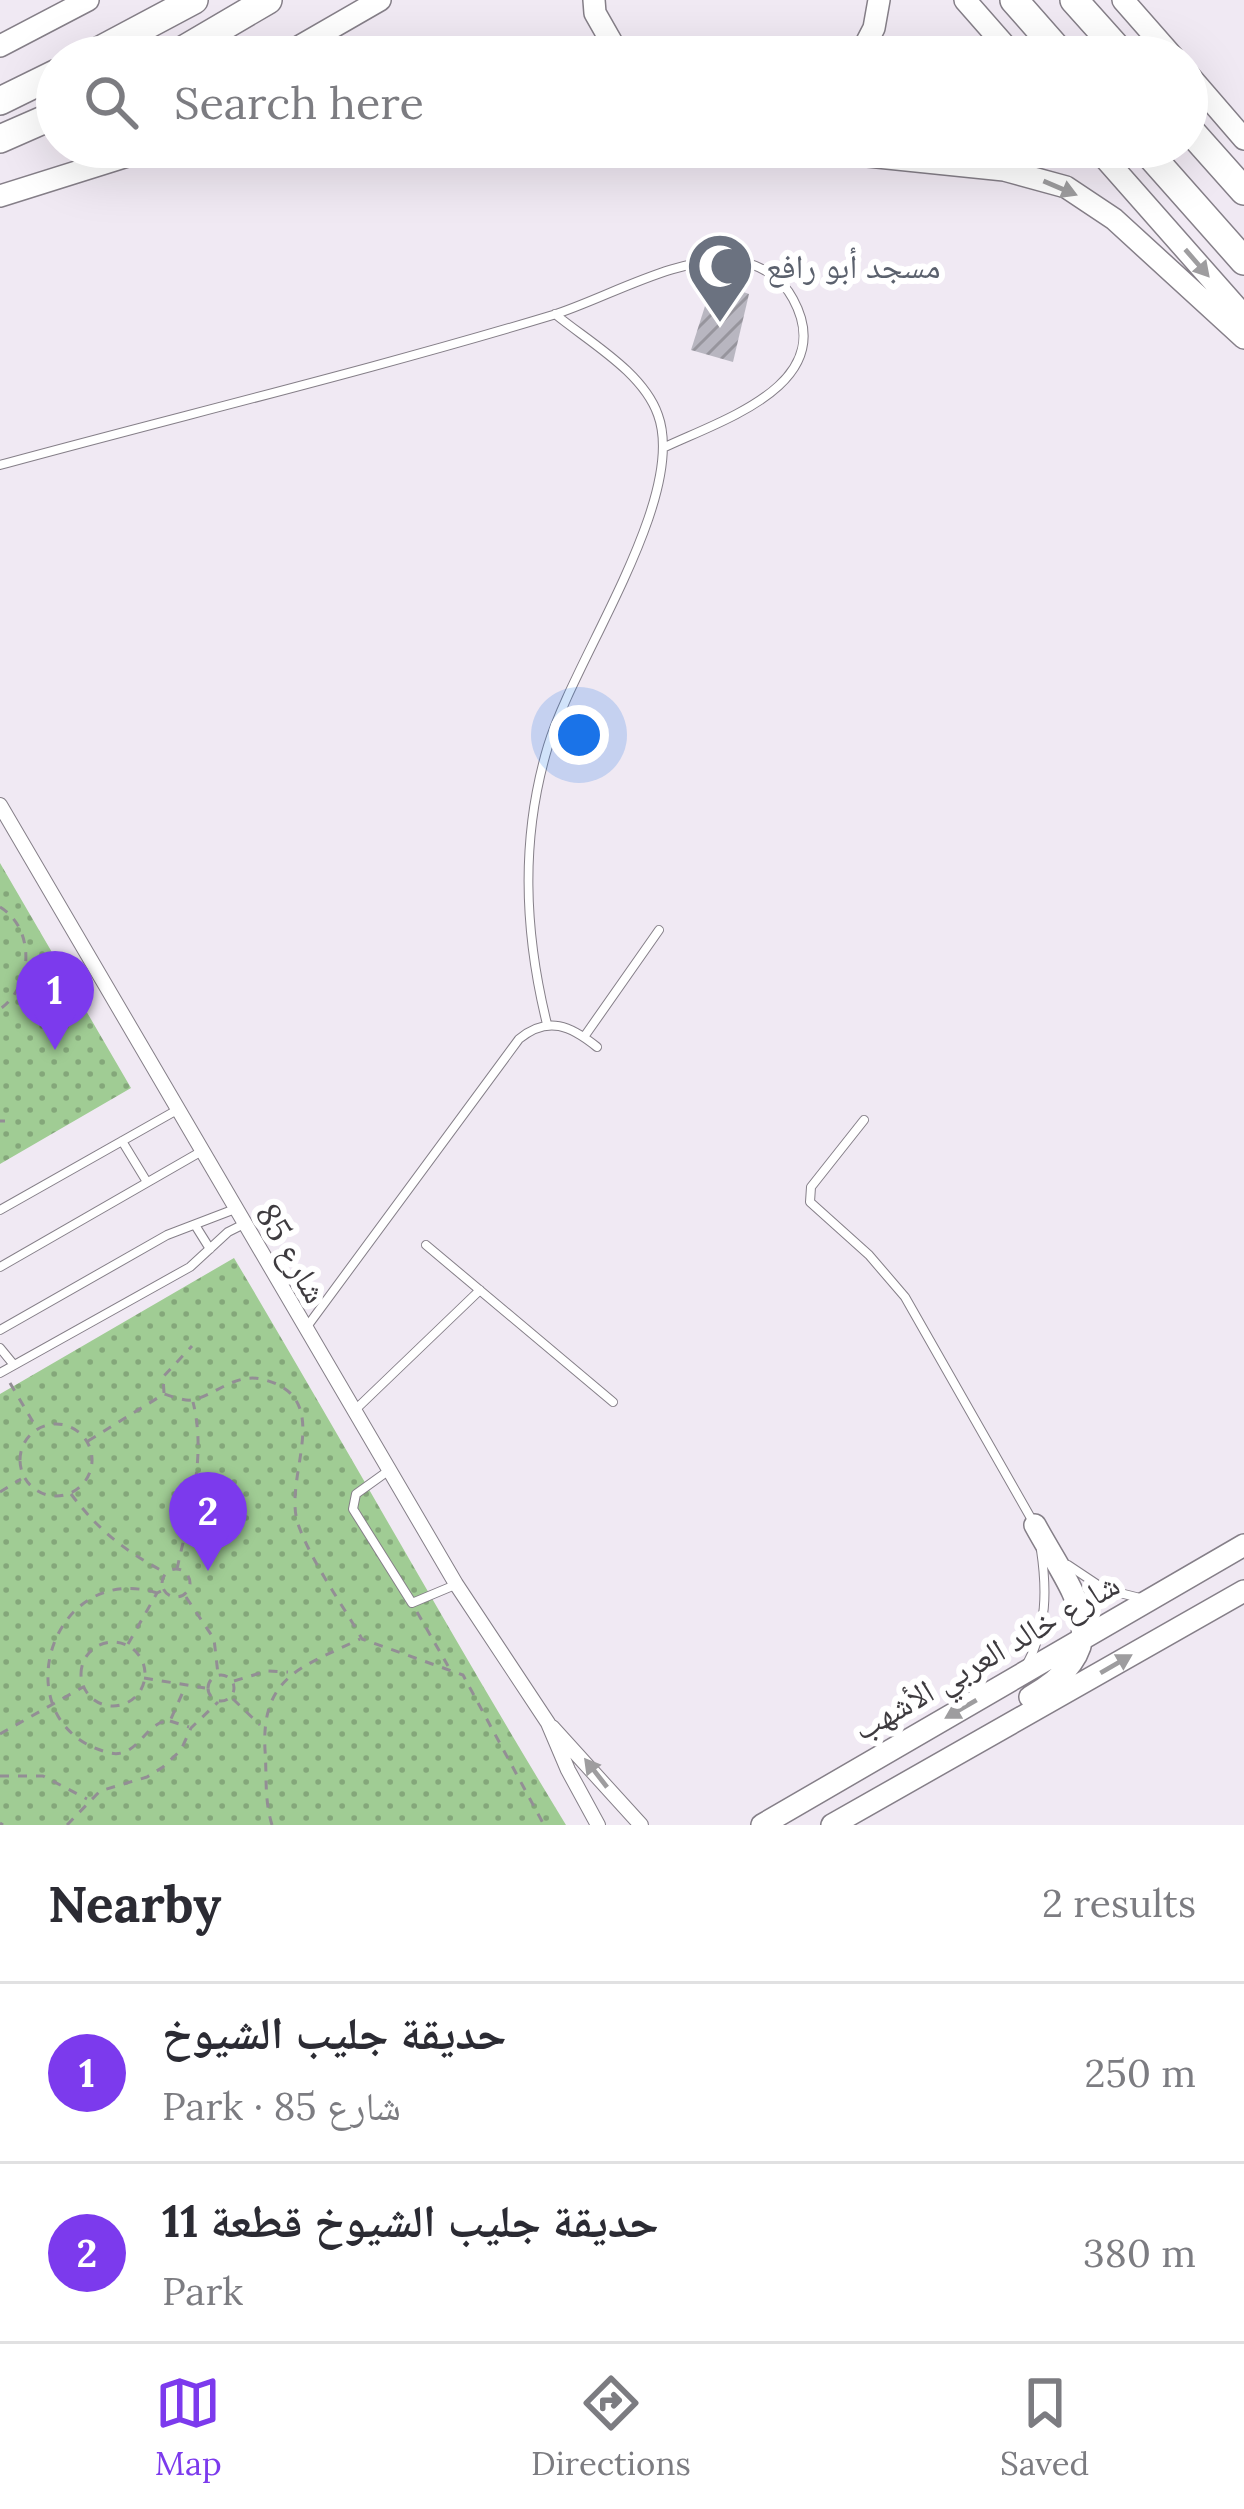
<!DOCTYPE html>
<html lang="en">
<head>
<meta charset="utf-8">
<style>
	:root { --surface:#fff; --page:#f7f7f7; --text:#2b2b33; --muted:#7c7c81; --line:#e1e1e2; --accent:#7c3aed }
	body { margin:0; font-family:Lora,"Noto Naskh Arabic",serif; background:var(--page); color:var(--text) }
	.you { position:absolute; left:579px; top:735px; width:42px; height:42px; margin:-30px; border:9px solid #fff; border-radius:50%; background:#1a73e8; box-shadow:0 0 0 18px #1a73e833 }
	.badge { display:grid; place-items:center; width:78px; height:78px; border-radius:50%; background:var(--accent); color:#fff; font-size:39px; font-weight:700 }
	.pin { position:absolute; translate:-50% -99px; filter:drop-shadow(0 3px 6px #0008) }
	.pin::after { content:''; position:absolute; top:63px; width:42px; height:36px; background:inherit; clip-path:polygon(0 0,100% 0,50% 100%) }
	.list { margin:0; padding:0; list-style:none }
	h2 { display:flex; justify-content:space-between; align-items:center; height:156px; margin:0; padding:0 48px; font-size:51px }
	h2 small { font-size:39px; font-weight:400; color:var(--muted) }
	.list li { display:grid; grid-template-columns:78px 1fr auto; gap:36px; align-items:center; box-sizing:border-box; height:180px; padding:0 48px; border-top:3px solid var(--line) }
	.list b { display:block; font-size:45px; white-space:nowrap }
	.list p { margin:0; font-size:39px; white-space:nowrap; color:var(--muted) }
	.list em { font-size:39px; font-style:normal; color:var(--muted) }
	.icon { flex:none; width:66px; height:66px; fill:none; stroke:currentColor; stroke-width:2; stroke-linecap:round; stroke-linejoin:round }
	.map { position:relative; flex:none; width:1244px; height:1825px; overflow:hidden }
	.search { position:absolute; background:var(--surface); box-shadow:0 12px 48px #0002; left:36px; right:36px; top:36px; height:132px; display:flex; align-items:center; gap:30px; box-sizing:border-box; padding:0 42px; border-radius:66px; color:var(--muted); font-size:45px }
	.sheet { height:516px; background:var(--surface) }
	nav { display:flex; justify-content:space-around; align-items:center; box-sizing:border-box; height:168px; border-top:3px solid var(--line); background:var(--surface); font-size:33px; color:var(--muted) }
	nav a { display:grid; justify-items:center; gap:6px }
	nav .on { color:var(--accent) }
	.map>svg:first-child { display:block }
	.park { fill:url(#park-dots) }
	.building { fill:url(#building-hatch) }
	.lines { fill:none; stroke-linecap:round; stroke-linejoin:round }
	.service-casing { stroke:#857f88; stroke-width:10 }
	.minor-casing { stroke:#857f88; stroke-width:16 }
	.secondary-casing { stroke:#857f88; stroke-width:24 }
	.primary-casing { stroke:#857f88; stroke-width:24 }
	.motorway-casing { stroke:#857f88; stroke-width:30 }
	.path { stroke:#938e95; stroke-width:3; stroke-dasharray:9 9; stroke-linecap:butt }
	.service { stroke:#fff; stroke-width:8 }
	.minor { stroke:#fff; stroke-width:14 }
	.secondary { stroke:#fff; stroke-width:21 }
	.primary { stroke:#fff; stroke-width:21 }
	.motorway { stroke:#fff; stroke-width:27 }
	.oneway { fill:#9e9d9f }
	.labels { text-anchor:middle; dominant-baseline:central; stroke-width:12; stroke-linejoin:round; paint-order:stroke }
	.worship-label { font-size:33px; fill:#5b616d; stroke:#fff; text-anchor:start }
	.street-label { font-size:33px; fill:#3e3b3f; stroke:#fff }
</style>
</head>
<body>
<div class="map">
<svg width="1244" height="1825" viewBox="0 0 1244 1825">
	<defs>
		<pattern id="park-dots" width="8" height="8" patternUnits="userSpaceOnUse" patternTransform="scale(3)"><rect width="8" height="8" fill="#a0cc94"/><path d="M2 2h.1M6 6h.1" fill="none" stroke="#84a77a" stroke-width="1.8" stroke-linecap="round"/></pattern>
		<pattern id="building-hatch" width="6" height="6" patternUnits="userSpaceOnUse" patternTransform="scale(3)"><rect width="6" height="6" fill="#b8b6c0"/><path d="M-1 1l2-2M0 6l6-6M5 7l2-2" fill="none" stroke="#97959d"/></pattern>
	</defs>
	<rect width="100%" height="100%" fill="#f0e9f3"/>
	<path class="park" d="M0 863 131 1088 0 1164Z
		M234 1258C346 1446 452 1638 566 1825H0V1394Z"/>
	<path class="building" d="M713 281 749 294 733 362 691 350Z"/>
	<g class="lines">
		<defs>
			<path id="service" d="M0 465C184 415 371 370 553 315 607 298 678 255 735 261 759 263 782 278 793 299 840 385 719 421 663 448
				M547 1024C524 931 520 839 548 746 574 659 688 497 658 415 643 372 589 342 555 314
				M584 1037 659 930
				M864 1120 811 1187 810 1202 869 1255 905 1297 1032 1520
				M122 1141 147 1182
				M0 1210 177 1110
				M195 1225 210 1249
				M426 1245 613 1402
				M0 1267 202 1151
				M306 1328 519 1039C548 1015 571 1026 597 1047
				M0 1330 167 1235 235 1209
				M0 1348 14 1365
				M0 1373 190 1267 228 1232 244 1224
				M355 1410 480 1290
				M388 1471 356 1494 353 1509 412 1603 455 1585
				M1068 1565 1104 1589 1140 1598
				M1027 1664C1047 1628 1047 1590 1041 1550"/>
			<path id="minor" d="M0 805 456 1584 548 1723 568 1770 598 1825
				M552 1727 641 1825"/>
			<path id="secondary" d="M1030 1697C1122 1644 1073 1595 1035 1525
				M762 1825 1244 1545
				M832 1825 1244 1591"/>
			<path id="primary" d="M594 0 595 13 620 57
				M965 0 1015 57
				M1123 0 1173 57
				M0 46 88 0
				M281 57 380 0
				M859 57 874 28 879 0
				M1187 73 1244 139
				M780 147 1004 170 1066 187 1114 219 1244 338
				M1095 147 1244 316
				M0 196 156 147"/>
			<path id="motorway" d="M1014 0 1064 57
				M1074 0 1125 57
				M87 57 194 0
				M171 57 268 0
				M0 101 57 73
				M1187 127 1244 191
				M0 139 57 114
				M1143 147 1244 261"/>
		</defs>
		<use href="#service" class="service-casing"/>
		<use href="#minor" class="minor-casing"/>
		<use href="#secondary" class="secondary-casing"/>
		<use href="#primary" class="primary-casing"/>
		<use href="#motorway" class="motorway-casing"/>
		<path class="path" d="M0 907C35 928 34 985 0 1009
			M0 1121H5
			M10 1383 36 1427
			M164 1393 163 1377 192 1346
			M20 1460a36 36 0 1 1 72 0a36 36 0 1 1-72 0Z
			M88 1441 164 1394C171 1396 184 1401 191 1400 213 1397 234 1373 261 1379 338 1396 282 1476 298 1524 312 1563 341 1602 362 1639L463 1675 544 1825
			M0 1492 21 1479
			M71 1494C99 1531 125 1551 166 1573
			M162 1583a14 14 0 1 1 28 0a14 14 0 1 1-28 0Z
			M177 1569C189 1514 207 1458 193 1402
			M157 1593C49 1559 0 1726 110 1753 139 1759 145 1720 170 1721L186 1685
			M186 1597 214 1639 218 1674
			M417 1612 448 1666
			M81 1674a32 32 0 1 1 64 0a32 32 0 1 1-64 0Z
			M128 1644 157 1593 163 1590
			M208 1688a13 13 0 1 1 26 0a13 13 0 1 1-26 0Z
			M144 1678 205 1688
			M234 1681 267 1671 288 1672
			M233 1699 260 1725
			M170 1721 189 1727
			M0 1734 83 1687
			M0 1776H43L87 1799
			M0 1823 3 1825
			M67 1825 100 1791 147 1777 163 1767 181 1750 191 1728 218 1702
			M272 1825C264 1799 267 1776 265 1750 261 1676 302 1667 360 1639"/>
		<use href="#service" class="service"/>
		<use href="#minor" class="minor"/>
		<use href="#secondary" class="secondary"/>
		<use href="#primary" class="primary"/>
		<use href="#motorway" class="motorway"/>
	</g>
	<defs><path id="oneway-solid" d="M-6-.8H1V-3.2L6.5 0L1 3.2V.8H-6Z" transform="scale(3)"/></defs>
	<g class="oneway">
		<use href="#oneway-solid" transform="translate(1060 188) rotate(23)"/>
		<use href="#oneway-solid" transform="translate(1197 263) rotate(49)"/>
		<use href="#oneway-solid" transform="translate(1116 1664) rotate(-30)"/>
		<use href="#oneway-solid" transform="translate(961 1709) rotate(150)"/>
		<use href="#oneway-solid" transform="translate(596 1773) rotate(-128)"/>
	</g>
	<defs>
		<symbol id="mosque-pin" viewBox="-11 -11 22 30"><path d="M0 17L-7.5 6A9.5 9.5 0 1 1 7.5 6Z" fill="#6b7280" stroke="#fff"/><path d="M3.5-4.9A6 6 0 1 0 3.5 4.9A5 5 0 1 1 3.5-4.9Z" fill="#fff"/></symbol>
	</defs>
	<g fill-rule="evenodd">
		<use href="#mosque-pin" x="682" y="228" width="76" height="104"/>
	</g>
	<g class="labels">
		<g class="worship-label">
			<text x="766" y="266">مسجد أبو رافع</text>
		</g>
		<g class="street-label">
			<text transform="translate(292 1253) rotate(60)">شارع 85</text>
			<text transform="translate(986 1656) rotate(-30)">شارع خالد العربي الأشهب</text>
		</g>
	</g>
</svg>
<div class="you"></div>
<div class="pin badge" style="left:55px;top:1050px">1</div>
<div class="pin badge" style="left:208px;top:1571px">2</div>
<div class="search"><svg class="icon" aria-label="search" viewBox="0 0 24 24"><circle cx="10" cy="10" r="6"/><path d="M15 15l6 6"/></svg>Search here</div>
</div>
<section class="sheet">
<h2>Nearby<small>2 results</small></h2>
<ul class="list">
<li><span class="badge">1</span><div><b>حديقة جليب الشيوخ</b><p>Park · شارع 85</p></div><em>250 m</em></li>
<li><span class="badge">2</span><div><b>حديقة جليب الشيوخ قطعة 11</b><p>Park</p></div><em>380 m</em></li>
</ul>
</section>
<nav>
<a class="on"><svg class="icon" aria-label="map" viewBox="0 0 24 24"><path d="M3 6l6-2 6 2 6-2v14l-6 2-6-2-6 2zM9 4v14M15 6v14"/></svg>Map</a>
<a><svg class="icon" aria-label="directions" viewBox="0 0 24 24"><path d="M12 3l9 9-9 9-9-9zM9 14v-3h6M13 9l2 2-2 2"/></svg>Directions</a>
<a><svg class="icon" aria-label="saved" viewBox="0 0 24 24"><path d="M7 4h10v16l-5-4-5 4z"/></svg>Saved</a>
</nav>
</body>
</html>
